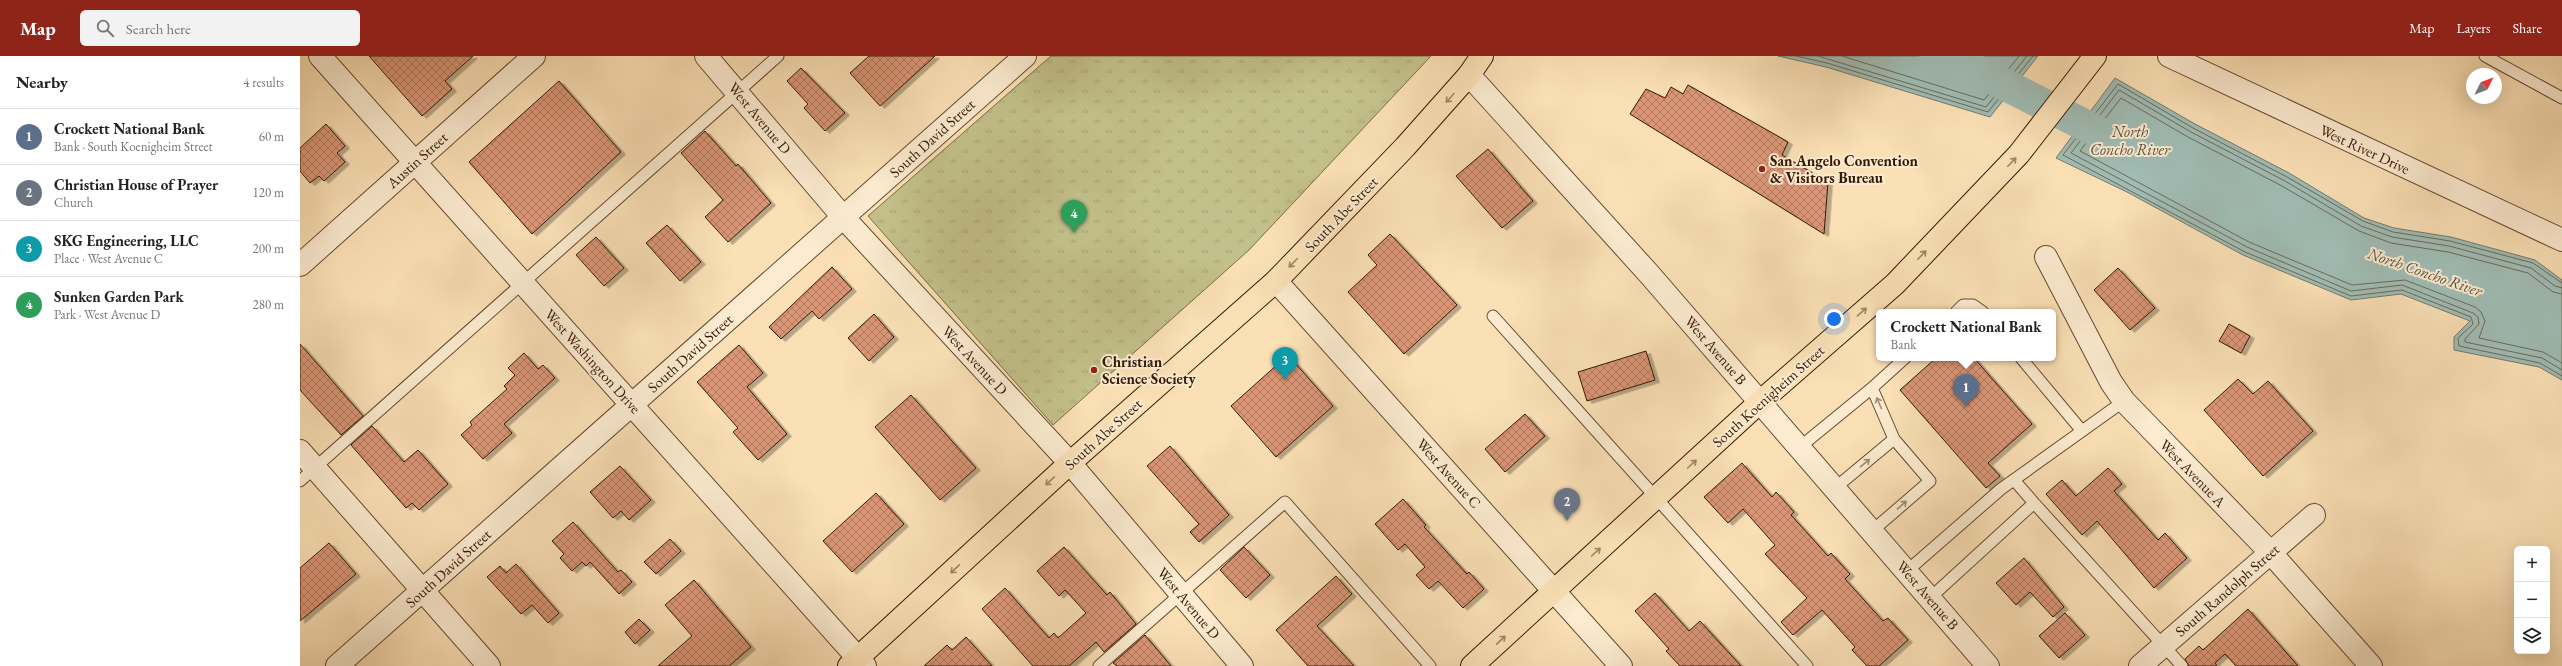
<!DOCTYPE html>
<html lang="en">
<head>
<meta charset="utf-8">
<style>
	:root { --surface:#fff; --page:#f2f2f2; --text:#222; --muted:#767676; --line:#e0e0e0; --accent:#8f2418 }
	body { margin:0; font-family:"EB Garamond",serif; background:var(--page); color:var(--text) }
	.controls { position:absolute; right:12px; bottom:12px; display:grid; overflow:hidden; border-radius:6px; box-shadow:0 4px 16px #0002 }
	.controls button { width:36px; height:36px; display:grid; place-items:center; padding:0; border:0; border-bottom:1px solid var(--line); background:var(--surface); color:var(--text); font:20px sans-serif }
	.compass { position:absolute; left:2166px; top:12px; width:36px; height:36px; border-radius:50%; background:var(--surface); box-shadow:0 4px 16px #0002; rotate:48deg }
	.you { position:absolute; left:1534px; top:263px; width:14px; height:14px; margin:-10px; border:3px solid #fff; border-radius:50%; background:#1a73e8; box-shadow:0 0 0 6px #1a73e833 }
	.badge { display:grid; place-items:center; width:26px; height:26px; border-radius:50%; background:var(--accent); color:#fff; font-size:13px; font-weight:700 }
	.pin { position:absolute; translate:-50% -33px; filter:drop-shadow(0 1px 2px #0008) }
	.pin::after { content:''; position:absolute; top:21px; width:14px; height:12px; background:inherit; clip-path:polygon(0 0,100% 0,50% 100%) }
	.popup { position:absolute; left:1576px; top:253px; width:180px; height:52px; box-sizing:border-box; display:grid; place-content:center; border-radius:6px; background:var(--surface); filter:drop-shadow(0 1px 3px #0005); font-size:13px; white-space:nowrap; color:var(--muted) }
	.popup b { font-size:15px; color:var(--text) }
	.popup::after { content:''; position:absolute; left:50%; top:100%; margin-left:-8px; border:8px solid transparent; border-top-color:var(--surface) }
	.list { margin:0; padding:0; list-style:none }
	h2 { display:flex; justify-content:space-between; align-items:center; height:52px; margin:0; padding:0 16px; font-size:17px }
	h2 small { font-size:13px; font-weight:400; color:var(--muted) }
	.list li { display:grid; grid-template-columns:26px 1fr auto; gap:12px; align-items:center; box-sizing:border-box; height:56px; padding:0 16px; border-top:1px solid var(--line) }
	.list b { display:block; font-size:15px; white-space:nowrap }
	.list p { margin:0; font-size:13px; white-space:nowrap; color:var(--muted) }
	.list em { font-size:13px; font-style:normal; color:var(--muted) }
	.icon { flex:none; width:22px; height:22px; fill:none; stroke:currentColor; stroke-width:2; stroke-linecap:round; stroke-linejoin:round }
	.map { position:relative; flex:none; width:2262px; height:610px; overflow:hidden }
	header { display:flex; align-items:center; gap:24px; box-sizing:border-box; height:56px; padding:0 20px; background:var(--accent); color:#fff }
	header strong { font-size:19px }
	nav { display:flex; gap:22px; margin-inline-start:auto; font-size:14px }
	.search { width:280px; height:36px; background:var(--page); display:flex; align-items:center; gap:10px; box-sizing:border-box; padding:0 14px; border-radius:6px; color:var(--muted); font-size:15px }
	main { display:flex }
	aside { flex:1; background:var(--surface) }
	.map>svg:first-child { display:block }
	.grass { fill:url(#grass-tufts); stroke:#7c6c46 }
	.water { fill:#a0bcb4; stroke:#757a6d }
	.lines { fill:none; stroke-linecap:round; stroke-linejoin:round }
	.shore { stroke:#6a6a5b; stroke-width:1 }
	.river { stroke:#a0bcb4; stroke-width:32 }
	.building { fill:url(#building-cross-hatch); stroke:#341802; filter:url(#shadow) }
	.service-casing { stroke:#664a2f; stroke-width:13 }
	.minor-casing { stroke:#664a2f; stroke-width:24 }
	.tertiary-casing { stroke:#664a2f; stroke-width:24 }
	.primary-casing { stroke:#341802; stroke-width:24 }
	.service { stroke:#fcebd0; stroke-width:11 }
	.minor { stroke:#fcebd0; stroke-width:22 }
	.tertiary { stroke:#fcebd0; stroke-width:22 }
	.primary { stroke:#fbe0b6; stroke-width:22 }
	.oneway { stroke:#a18665 }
	.oneway2 { stroke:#a28c73 }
	.poi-dot { fill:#8f2418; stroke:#fcebd0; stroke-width:1.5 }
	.labels { text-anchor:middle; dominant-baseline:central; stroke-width:4; stroke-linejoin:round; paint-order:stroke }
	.street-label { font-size:15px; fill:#341802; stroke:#fcebd0 }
	.poi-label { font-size:15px; font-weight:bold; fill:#341802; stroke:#fcebd0; text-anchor:start }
	.water-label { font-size:16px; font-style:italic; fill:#5a5140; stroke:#fcebd0 }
</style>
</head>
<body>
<header>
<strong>Map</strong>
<div class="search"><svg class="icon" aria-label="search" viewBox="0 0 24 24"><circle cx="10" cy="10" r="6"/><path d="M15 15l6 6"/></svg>Search here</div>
<nav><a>Map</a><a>Layers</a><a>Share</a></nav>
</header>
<main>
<aside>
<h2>Nearby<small>4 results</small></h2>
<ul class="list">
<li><span class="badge" style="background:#5c6f8a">1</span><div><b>Crockett National Bank</b><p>Bank · South Koenigheim Street</p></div><em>60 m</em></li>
<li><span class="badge" style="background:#6b7280">2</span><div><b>Christian House of Prayer</b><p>Church</p></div><em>120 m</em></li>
<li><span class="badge" style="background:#0f9aa8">3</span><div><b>SKG Engineering, LLC</b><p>Place · West Avenue C</p></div><em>200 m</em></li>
<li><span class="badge" style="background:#2e9e5b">4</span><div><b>Sunken Garden Park</b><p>Park · West Avenue D</p></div><em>280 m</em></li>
</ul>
</aside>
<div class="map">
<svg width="2262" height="610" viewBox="0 0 2262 610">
	<defs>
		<pattern id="grass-tufts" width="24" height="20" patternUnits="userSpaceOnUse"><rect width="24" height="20" fill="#c3c18b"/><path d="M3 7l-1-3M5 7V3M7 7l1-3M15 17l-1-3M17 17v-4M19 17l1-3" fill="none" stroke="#a8a576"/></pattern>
		<pattern id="building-cross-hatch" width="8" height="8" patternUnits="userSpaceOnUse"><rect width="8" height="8" fill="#da9677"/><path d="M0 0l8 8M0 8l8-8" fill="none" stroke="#b2795f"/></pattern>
		<filter id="shadow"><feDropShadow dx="4.5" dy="2.5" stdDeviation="0" flood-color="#0004"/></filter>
	</defs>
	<rect width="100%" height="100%" fill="#fbe0b6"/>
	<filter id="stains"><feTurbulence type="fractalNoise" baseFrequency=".005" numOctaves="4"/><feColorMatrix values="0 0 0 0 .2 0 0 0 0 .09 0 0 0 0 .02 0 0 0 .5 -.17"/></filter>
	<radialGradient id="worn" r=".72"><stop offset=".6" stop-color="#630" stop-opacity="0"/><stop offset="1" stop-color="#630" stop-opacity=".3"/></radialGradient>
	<path class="grass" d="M751 0H1131L949 194 753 369 568 160Z"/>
	<path class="water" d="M1478 0H1738L1690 61 1526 11Z
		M1815 22 1895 68 1989 117 2064 162 2094 172 2151 181 2235 204 2262 224V324L2239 311 2154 294V281L2170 265 2101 238 2051 244 1943 199 1827 136 1756 102Z"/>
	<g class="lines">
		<path class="shore" d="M1496 0 1527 7 1688 56 1733 0
			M1518 0 1686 51 1727 0
			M1542 0 1684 44 1719 0
			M2262 227 2233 207 2150 185 2093 176 2063 165 1987 121 1893 72 1818 28 1763 99 1945 196 2051 240 2102 234 2171 261 2173 268 2158 282 2159 290 2240 307 2262 320
			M2262 232 2255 230 2231 212 2149 190 2092 181 2061 170 1985 125 1891 76 1819 34 1771 97 1947 191 2051 235 2102 229 2173 257 2178 261 2179 268 2165 283V286L2242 302 2262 314
			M2262 238 2253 236 2228 217 2148 196 2091 187 2059 175 1982 130 1888 81 1821 42 1780 95 1949 186 2052 229 2105 224 2175 251 2181 256 2185 265 2179 282 2243 296 2262 307"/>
		<path class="river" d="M1635 0 1674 13 1820 87"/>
	</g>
	<path class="building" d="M69 0H173L145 25 152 33 122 60Z
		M569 0H635L580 50 550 17Z
		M501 12 545 57 525 75 504 52 508 48 487 25Z
		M259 25 321 96 232 178 169 106Z
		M1388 29 1488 86 1482 99 1528 126 1524 178 1330 58 1346 33 1365 42 1371 31 1383 38Z
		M26 68 45 90 37 97 45 106 24 125 19 120 10 127 0 115V92Z
		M405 75 436 110 438 108 471 147 428 186 405 161 423 144 381 97Z
		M1188 93 1233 145 1202 172 1156 120Z
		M367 169 401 206 380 225 346 187Z
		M1090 178 1157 249 1104 298 1048 236 1077 209 1068 199Z
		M296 181 324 212 304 230 276 199Z
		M532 211 552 233 519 263 512 255 481 283 469 271Z
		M1818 212 1855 252 1830 274 1794 234Z
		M574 258 594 281 569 305 548 282Z
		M1929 268 1950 280 1941 297 1919 285Z
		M0 288 63 360 41 379 0 334Z
		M439 289 463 317 447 331 487 378 458 404 433 376 438 372 397 326Z
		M1346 295 1355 324 1287 345 1278 316Z
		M224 297 238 313 243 309 255 322 204 368 212 377 183 403 161 379 172 369 170 366 207 333 204 330 215 319 208 312Z
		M988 299 1033 350 976 401 931 350Z
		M1636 302H1674L1732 368 1688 407 1700 420 1686 432 1600 334Z
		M1938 323 1953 338 1968 325 2013 375 1963 420 1904 354Z
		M611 339 676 412 640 444 575 371Z
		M1225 358 1245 380 1205 416 1185 393Z
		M72 370 104 406 118 394 148 428 119 454 112 447 106 452 51 389Z
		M870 390 929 459 899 486 890 476 899 468 847 410Z
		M1442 407 1472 441 1476 436 1494 456 1491 459 1528 500 1531 497 1550 518 1545 523 1583 565 1588 562 1608 584 1579 610H1567L1552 594 1555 591 1522 554 1493 579 1481 566 1507 542 1465 498 1475 489 1443 453 1428 467 1404 441Z
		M320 410 351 444 329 464 321 455 313 462 290 436Z
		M1808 412 1822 428 1814 435 1858 484 1865 477 1887 502 1854 532 1797 465 1782 479 1746 438 1762 424 1776 440Z
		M576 437 604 468 552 516 523 485Z
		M1103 443 1126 469 1124 471 1167 518 1169 516 1184 533 1163 552 1138 525 1129 533 1116 519 1125 511 1105 488 1098 494 1075 468Z
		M273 466 318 516 321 514 332 526 319 538 290 506 286 510 282 506 272 515 260 502 264 498 252 485Z
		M370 483 381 495 356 518 344 506Z
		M29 487 56 518 0 565V512Z
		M764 491 807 539 810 536 836 568 804 596 796 586 769 610H733L682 553 705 532 749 582 754 577 758 582 786 557 765 534 759 540 737 515Z
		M944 491 970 519 946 542 920 514Z
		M1724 502 1764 551 1753 561 1730 536 1716 549 1696 527Z
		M216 508 259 557 248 567 232 549 221 558 187 521 200 510 206 517Z
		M1036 520 1052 538 1017 570 1054 610H1008L976 574Z
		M394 524 451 591 429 610H358L392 580 365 549Z
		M1355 537 1389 575 1400 565 1441 610H1380L1366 595 1369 593 1335 555Z
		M1948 553 1998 610H1936L1925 598 1915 607 1917 610H1889L1885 603 1899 590 1903 594Z
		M1765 557 1785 579 1759 602 1739 580Z
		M339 563 350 574 335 588 325 576Z
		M845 579 871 610H817L813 607Z
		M666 581 692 610H624L647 589 652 594Z"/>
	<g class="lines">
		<defs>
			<path id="service" d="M2185 0 2262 42
				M1656 256 1663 249H1673L1683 256
				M1193 260 1507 610
				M1721 302 1782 375
				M1572 332 1605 302
				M1500 391 1572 332 1594 383 1630 425 1572 475
				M0 425 478 0
				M1535 432 1594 383
				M1734 447 1882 610
				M1607 515 1701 433 1824 345
				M1630 542 1734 447 1714 424
				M799 610 985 446 1130 610"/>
			<path id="minor" d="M406 0 543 161 770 407 942 610
				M1869 0 2262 184
				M1169 19 1350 219 1688 610
				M1746 201 1811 326 1824 345 1970 496 2071 610
				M0 209 234 0
				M976 225 1321 610
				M0 395 189 610
				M37 610 725 0
				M1840 610 2014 459"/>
			<path id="tertiary" d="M20 0 565 610"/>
			<path id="primary" d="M549 610 770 407 976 225 1105 91 1169 19 1182 0
				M1172 610 1461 345 1595 228 1719 98 1795 0"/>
		</defs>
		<use href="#service" class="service-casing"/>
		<use href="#minor" class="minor-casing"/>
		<use href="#tertiary" class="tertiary-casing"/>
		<use href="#primary" class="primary-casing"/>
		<use href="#service" class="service"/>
		<use href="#minor" class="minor"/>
		<use href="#tertiary" class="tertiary"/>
		<use href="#primary" class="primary"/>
	</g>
	<defs><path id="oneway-shaft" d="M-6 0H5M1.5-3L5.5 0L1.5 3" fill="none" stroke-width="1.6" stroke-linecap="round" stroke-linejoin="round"/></defs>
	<g class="oneway">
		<use href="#oneway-shaft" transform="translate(1150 42) rotate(132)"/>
		<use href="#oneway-shaft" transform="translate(1712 106) rotate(-46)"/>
		<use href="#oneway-shaft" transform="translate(1622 199) rotate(-46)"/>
		<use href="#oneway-shaft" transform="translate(993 207) rotate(134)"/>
		<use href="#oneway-shaft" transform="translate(1562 256) rotate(-41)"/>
		<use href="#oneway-shaft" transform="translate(1392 408) rotate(-42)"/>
		<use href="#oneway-shaft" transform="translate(750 425) rotate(137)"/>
		<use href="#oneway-shaft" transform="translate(1296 496) rotate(-42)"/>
		<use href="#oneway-shaft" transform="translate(655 513) rotate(137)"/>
		<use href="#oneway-shaft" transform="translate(1201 584) rotate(-43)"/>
	</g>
	<g class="oneway2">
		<use href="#oneway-shaft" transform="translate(1579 347) rotate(-113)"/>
		<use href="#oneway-shaft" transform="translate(1565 407) rotate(-40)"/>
		<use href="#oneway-shaft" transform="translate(1602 449) rotate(-41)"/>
	</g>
	<g class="poi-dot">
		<circle cx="1462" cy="113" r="4"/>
		<circle cx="794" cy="314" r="4"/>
	</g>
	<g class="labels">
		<g class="street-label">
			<text transform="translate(460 62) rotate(50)">West Avenue D</text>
			<text transform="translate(632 82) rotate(-42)">South David Street</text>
			<text transform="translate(2065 93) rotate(25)">West River Drive</text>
			<text transform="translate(117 104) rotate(-42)">Austin Street</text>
			<text transform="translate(1041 158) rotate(-46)">South Abe Street</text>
			<text transform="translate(1416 294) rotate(49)">West Avenue B</text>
			<text transform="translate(390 297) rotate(-42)">South David Street</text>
			<text transform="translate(675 304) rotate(47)">West Avenue D</text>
			<text transform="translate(293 305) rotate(48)">West Washington Drive</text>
			<text transform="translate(1468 340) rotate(-42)">South Koenigheim Street</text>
			<text transform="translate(803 378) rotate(-42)">South Abe Street</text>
			<text transform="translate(1149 417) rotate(48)">West Avenue C</text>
			<text transform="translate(1893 417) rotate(46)">West Avenue A</text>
			<text transform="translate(148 512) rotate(-42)">South David Street</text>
			<text transform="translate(1927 534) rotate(-41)">South Randolph Street</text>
			<text transform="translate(1628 539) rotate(49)">West Avenue B</text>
			<text transform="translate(889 547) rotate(50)">West Avenue D</text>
		</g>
		<g class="poi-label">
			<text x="1470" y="104">San Angelo Convention<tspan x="1470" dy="17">&amp; Visitors Bureau</tspan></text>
			<text x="802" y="305">Christian<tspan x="802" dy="17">Science Society</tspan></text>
		</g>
		<g class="water-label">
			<text x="1830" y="75">North<tspan x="1830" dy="18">Concho River</tspan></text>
			<text transform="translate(2125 216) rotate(19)">North Concho River</text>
		</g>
	</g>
	<rect width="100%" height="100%" filter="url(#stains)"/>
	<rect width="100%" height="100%" fill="url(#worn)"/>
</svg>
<div class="controls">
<button>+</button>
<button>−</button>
<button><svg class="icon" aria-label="layers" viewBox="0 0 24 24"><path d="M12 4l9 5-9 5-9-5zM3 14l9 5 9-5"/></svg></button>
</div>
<svg class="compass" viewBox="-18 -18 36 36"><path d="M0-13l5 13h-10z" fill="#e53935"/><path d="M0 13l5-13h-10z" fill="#767676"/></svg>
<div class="you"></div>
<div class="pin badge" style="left:1666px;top:351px;background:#5c6f8a">1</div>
<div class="popup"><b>Crockett National Bank</b>Bank</div>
<div class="pin badge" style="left:1267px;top:465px;background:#6b7280">2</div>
<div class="pin badge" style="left:985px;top:324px;background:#0f9aa8">3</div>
<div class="pin badge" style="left:774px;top:177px;background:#2e9e5b">4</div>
</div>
</main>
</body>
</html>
